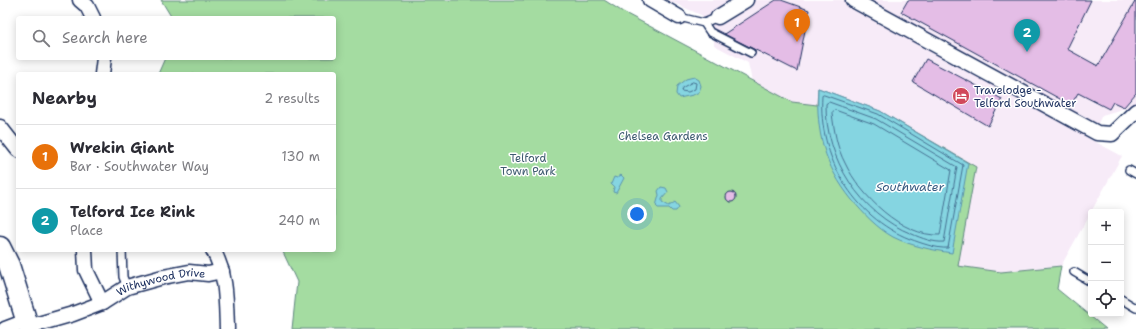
<!DOCTYPE html>
<html lang="en">
<head>
<meta charset="utf-8">
<style>
	:root { --surface:#fff; --page:#f7f7f7; --text:#2b2b33; --muted:#7c7c81; --line:#e1e1e2; --accent:#b45309 }
	body { margin:0; font-family:"Shantell Sans",sans-serif; background:var(--page); color:var(--text) }
	.controls { position:absolute; right:12px; bottom:12px; display:grid; overflow:hidden; border-radius:4px; box-shadow:0 2px 10px #0003 }
	.controls button { width:36px; height:36px; display:grid; place-items:center; padding:0; border:0; border-bottom:1px solid var(--line); background:var(--surface); color:var(--text); font:20px sans-serif }
	.you { position:absolute; left:637px; top:214px; width:14px; height:14px; margin:-10px; border:3px solid #fff; border-radius:50%; background:#1a73e8; box-shadow:0 0 0 6px #1a73e833 }
	.badge { display:grid; place-items:center; width:26px; height:26px; border-radius:50%; background:var(--accent); color:#fff; font-size:13px; font-weight:700 }
	.pin { position:absolute; translate:-50% -33px; filter:drop-shadow(0 1px 2px #0008) }
	.pin::after { content:''; position:absolute; top:21px; width:14px; height:12px; background:inherit; clip-path:polygon(0 0,100% 0,50% 100%) }
	.list { margin:0; padding:0; list-style:none }
	h2 { display:flex; justify-content:space-between; align-items:center; height:52px; margin:0; padding:0 16px; font-size:17px }
	h2 small { font-size:13px; font-weight:400; color:var(--muted) }
	.list li { display:grid; grid-template-columns:26px 1fr auto; gap:12px; align-items:center; box-sizing:border-box; height:64px; padding:0 16px; border-top:1px solid var(--line) }
	.list b { display:block; font-size:15px; white-space:nowrap }
	.list p { margin:0; font-size:13px; white-space:nowrap; color:var(--muted) }
	.list em { font-size:13px; font-style:normal; color:var(--muted) }
	.icon { flex:none; width:22px; height:22px; fill:none; stroke:currentColor; stroke-width:2; stroke-linecap:round; stroke-linejoin:round }
	.map { position:relative; flex:none; width:1136px; height:329px; overflow:hidden }
	.search { position:absolute; background:var(--surface); box-shadow:0 2px 10px #0003; left:16px; top:16px; width:320px; height:44px; display:flex; align-items:center; gap:10px; box-sizing:border-box; padding:0 14px; border-radius:4px; color:var(--muted); font-size:15px }
	.panel { position:absolute; background:var(--surface); box-shadow:0 2px 10px #0003; left:16px; top:72px; width:320px; height:180px; border-radius:4px }
	.map>svg:first-child { display:block }
	.built { fill:#f7ebf8 }
	.green { fill:#a4dca1; stroke:#608680 }
	.water { fill:#85d5e1; stroke:#5b93ad }
	.lines { fill:none; stroke-linecap:round; stroke-linejoin:round }
	.shore { stroke:#457192; stroke-width:1 }
	.building { fill:#e4bde6; stroke:#1b2f5e }
	.lane-casing { stroke:#1b2f5e; stroke-width:10 }
	.street-casing { stroke:#1b2f5e; stroke-width:17 }
	.secondary-casing { stroke:#1b2f5e; stroke-width:23 }
	.lane { stroke:#fff; stroke-width:7 }
	.street { stroke:#fff; stroke-width:14 }
	.secondary { stroke:#fff; stroke-width:20 }
	.labels { text-anchor:middle; dominant-baseline:central; stroke-width:3; stroke-linejoin:round; paint-order:stroke }
	.poi-label { font-size:11px; fill:#1b2f5e; stroke:#fff; text-anchor:start }
	.park-label { font-size:11px; fill:#3d5a6f; stroke:#fff }
	.street-label { font-size:11px; fill:#1b2f5e; stroke:#fff }
	.water-label { font-size:12px; font-style:italic; fill:#36587f; stroke:#fff }
</style>
</head>
<body>
<div class="map">
<svg width="1136" height="329" viewBox="0 0 1136 329">
	<rect width="100%" height="100%" fill="#fff"/>
	<filter id="ink" filterUnits="userSpaceOnUse"><feTurbulence type="fractalNoise" baseFrequency=".025" numOctaves="2"/><feDisplacementMap in="SourceGraphic" scale="8" xChannelSelector="R" yChannelSelector="G"/><feConvolveMatrix kernelMatrix="1 2 1 2 8 2 1 2 1" color-interpolation-filters="sRGB"/></filter>
	<g filter="url(#ink)">
		<path class="built" d="M667 0H1136V102L1129 107 1102 115 1090 139 1122 156 1061 266 1001 272 957 266 976 167 880 111 818 89 817 105 792 102 752 81 748 63 714 45V30L701 15Z"/>
		<path class="green" d="M161 0H604L623 12 792 102 817 105 818 88 880 111 976 167 958 266 1001 272 1061 266 1057 289 1106 329H292L297 282 282 250H334V74H158L165 58H334V18H172Z"/>
		<path class="water" d="M694 77 699 80 701 86 699 92 693 95 679 98 676 94 677 86 686 79Z
			M818 88 880 111 968 163 952 253C932 250 911 246 893 237 877 228 864 214 852 200 824 165 816 133 818 88Z
			M621 175 624 178 616 193 613 192 614 187 611 184 614 177 617 178Z
			M661 187 666 188 668 192 662 199V202L669 206 675 202 679 207 676 211H672L669 208H658L656 206 659 195 658 191Z"/>
		<g class="lines">
			<path class="shore" d="M693 82 696 83 695 89 688 92 681 91 682 88Z
				M824 95 878 114 963 165 948 248C937 249 921 243 910 239 854 217 818 157 822 96Z
				M829 102 876 119 957 167 944 242C934 243 921 238 912 234 861 214 825 159 826 104Z
				M835 110 874 124 951 170 940 235C902 237 860 195 845 163 837 148 834 130 832 113Z"/>
		</g>
		<path class="building" d="M776 0H781L809 10 797 71 724 34Z
			M908 0H1091L1067 49 1098 66 1136 0V93L1124 107 1113 102 1109 109 1078 93 1071 105 901 12Z
			M926 59 1002 99 988 126 913 82Z
			M726 197a5 5 0 1 1 10 0a5 5 0 1 1-10 0Z"/>
		<g class="lines">
			<defs>
				<path id="lane" d="M679 17 704 23 718 17
					M704 23 710 32 751 53
					M1129 170 1136 174
					M122 250 123 277 127 287
					M1074 272 1091 282
					M1121 299 1136 308"/>
				<g id="street">
					<path d="M80 0 87 6 93 18"/>
					<path d="M650 0 679 17"/>
					<path d="M853 0 1097 133 1112 134 1136 111"/>
					<path d="M718 17 746 0"/>
					<path d="M102 74 104 58"/>
					<path d="M0 127 18 150"/>
					<path d="M85 250 86 270 102 303"/>
					<path d="M213 250C227 275 226 301 227 329"/>
					<path id="s1" d="M28 327 73 314 102 303 127 287 163 277 189 272 208 274 222 271"/>
					<path d="M5 329 26 321"/>
				</g>
				<path id="secondary" d="M0 247 9 265 29 329"/>
			</defs>
			<use href="#lane" class="lane-casing"/>
			<use href="#street" class="street-casing"/>
			<use href="#secondary" class="secondary-casing"/>
			<use href="#lane" class="lane"/>
			<use href="#street" class="street"/>
			<use href="#secondary" class="secondary"/>
		</g>
	</g>
	<defs>
		<symbol id="hotel-disc" viewBox="-11 -11 22 22"><circle r="9.5" fill="#d1495b" stroke="#fff"/><path d="M-6-4.5h1.5V1H6V5H4.5V3h-9V5H-6ZM-4 0a1.8 1.8 0 1 1 3.6 0ZM.5 0V-2.5h3Q6-2.5 6 0Z" fill="#fff"/></symbol>
	</defs>
	<g fill-rule="evenodd">
		<use href="#hotel-disc" x="951" y="86" width="20" height="20"/>
	</g>
	<g class="labels">
		<g class="poi-label">
			<text x="974" y="90">Travelodge -<tspan x="974" dy="13">Telford Southwater</tspan></text>
		</g>
		<g class="park-label">
			<text x="663" y="136">Chelsea Gardens</text>
			<text x="528" y="158">Telford<tspan x="528" dy="13">Town Park</tspan></text>
		</g>
		<g class="street-label">
			<text stroke="none"><textPath href="#s1" startOffset="142">Withywood Drive</textPath></text>
		</g>
		<g class="water-label">
			<text x="910" y="187">Southwater</text>
		</g>
	</g>
</svg>
<div class="controls">
<button>+</button>
<button>−</button>
<button><svg class="icon" aria-label="locate" viewBox="0 0 24 24"><circle cx="12" cy="12" r="6"/><path d="M12 2v4M12 18v4M2 12h4M18 12h4"/></svg></button>
</div>
<div class="you"></div>
<div class="pin badge" style="left:797px;top:42px;background:#e8710a">1</div>
<div class="pin badge" style="left:1027px;top:52px;background:#0f9aa8">2</div>
<div class="search"><svg class="icon" aria-label="search" viewBox="0 0 24 24"><circle cx="10" cy="10" r="6"/><path d="M15 15l6 6"/></svg>Search here</div>
<section class="panel">
<h2>Nearby<small>2 results</small></h2>
<ul class="list">
<li><span class="badge" style="background:#e8710a">1</span><div><b>Wrekin Giant</b><p>Bar · Southwater Way</p></div><em>130 m</em></li>
<li><span class="badge" style="background:#0f9aa8">2</span><div><b>Telford Ice Rink</b><p>Place</p></div><em>240 m</em></li>
</ul>
</section>
</div>
</body>
</html>
